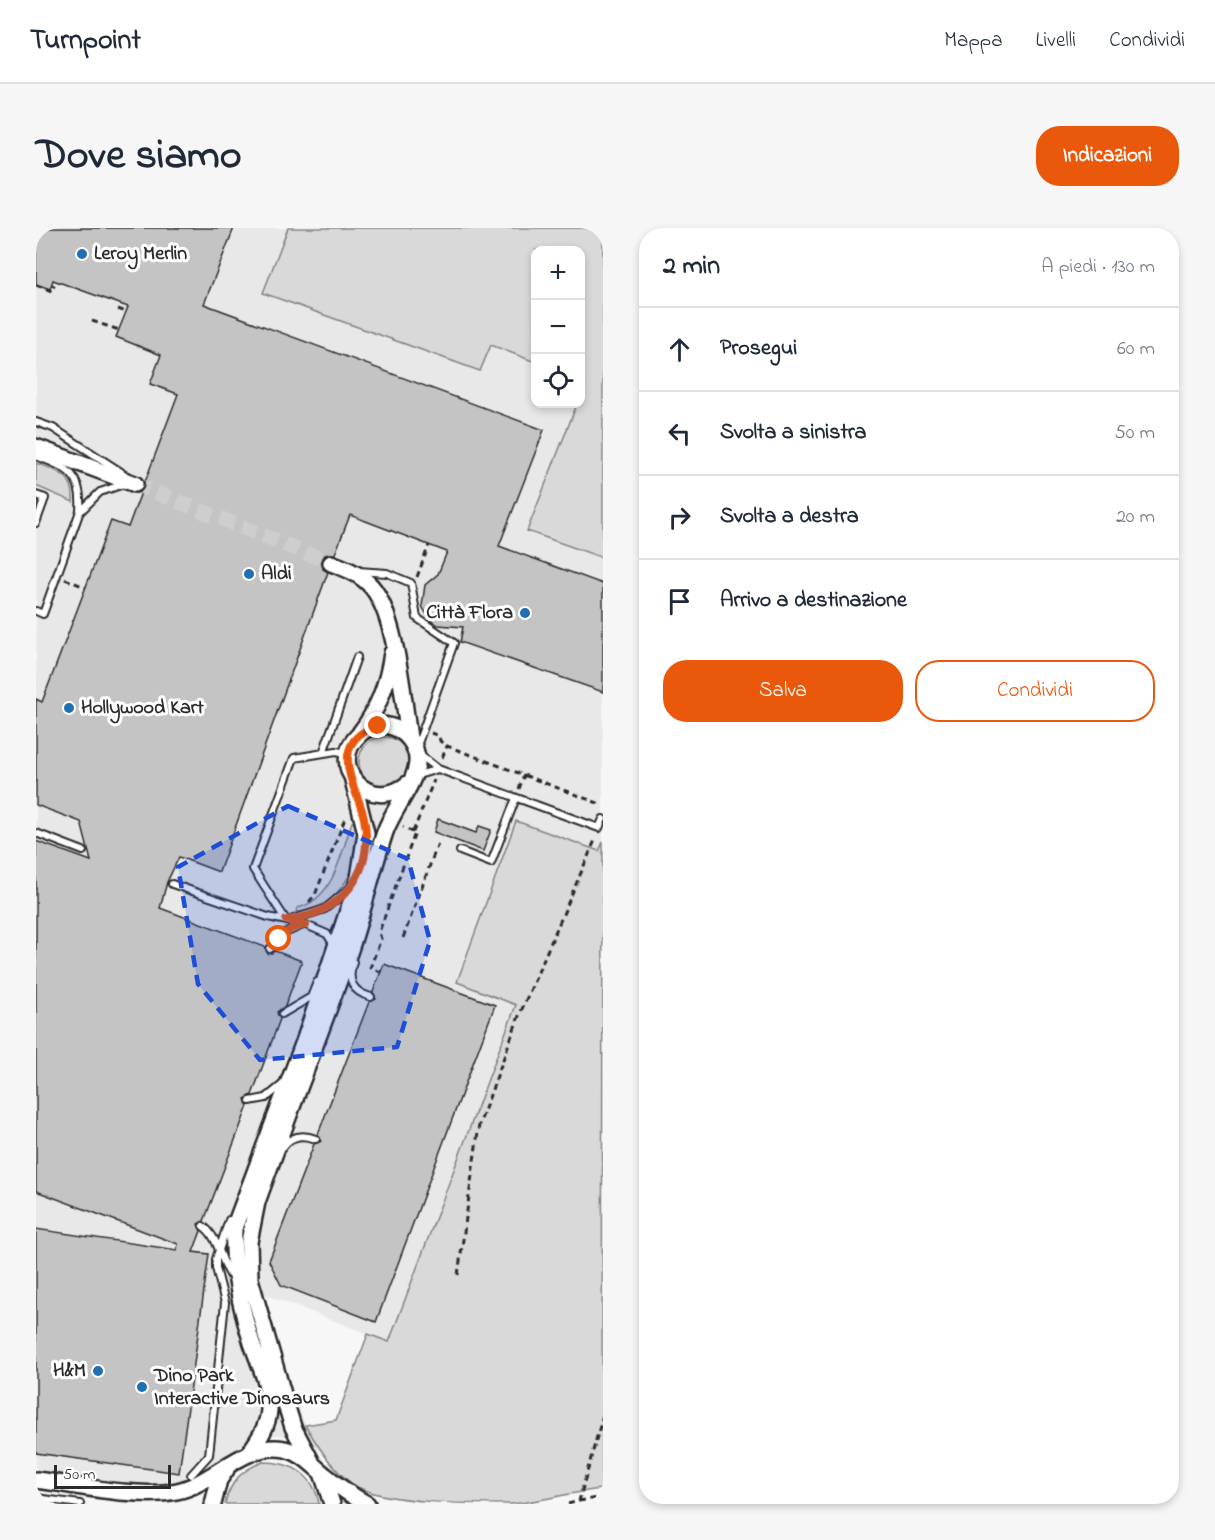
<!DOCTYPE html>
<html lang="it">
<head>
<meta charset="utf-8">
<style>
	:root { --surface:#fff; --page:#f6f6f7; --text:#1f2937; --muted:#747a83; --line:#e0e1e3; --accent:#ea580c }
	body { margin:0; font-family:"Indie Flower",sans-serif; background:var(--page); color:var(--text) }
	.controls { position:absolute; right:18px; top:18px; display:grid; overflow:hidden; border-radius:12px; box-shadow:0 3px 9px #0003 }
	.controls button { width:54px; height:54px; display:grid; place-items:center; padding:0; border:0; border-bottom:2px solid var(--line); background:var(--surface); color:var(--text); font:30px sans-serif }
	.scale { position:absolute; left:18px; bottom:15px; width:117px; box-sizing:border-box; padding-left:6px; border:3px solid #2b2b2b; border-top:0; font-size:16px; line-height:21px; white-space:nowrap; color:#2b2b2b; -webkit-text-stroke:4px #fff; paint-order:stroke }
	.stop { position:absolute; width:18px; height:18px; margin:-14px; border:4px solid #ea580c; border-radius:50%; background:#fff }
	.stop.end { background:#ea580c; border-color:#fff; box-shadow:0 2px 6px #0008 }
	.list { margin:0; padding:0; list-style:none }
	h2 { display:flex; justify-content:space-between; align-items:center; height:78px; margin:0; padding:0 24px; font-size:26px }
	h2 small { font-size:20px; font-weight:400; color:var(--muted) }
	.list li { display:grid; grid-template-columns:39px 1fr auto; gap:18px; align-items:center; box-sizing:border-box; height:84px; padding:0 24px; border-top:2px solid var(--line) }
	.list b { display:block; font-size:22px; white-space:nowrap }
	.list em { font-size:20px; font-style:normal; color:var(--muted) }
	.actions { display:flex; gap:12px; padding:18px 24px }
	.actions a { flex:1; padding:14px 0; border:2px solid var(--accent); border-radius:24px; text-align:center; font-size:21px; color:var(--accent) }
	.actions .main { background:var(--accent); color:#fff }
	.icon { flex:none; width:33px; height:33px; fill:none; stroke:currentColor; stroke-width:2; stroke-linecap:round; stroke-linejoin:round }
	.map { position:relative; flex:none; width:567px; height:1276px; overflow:hidden; border-radius:24px }
	header { display:flex; align-items:center; gap:36px; box-sizing:border-box; height:84px; padding:0 30px; background:var(--surface); border-bottom:2px solid var(--line) }
	header strong { font-size:28px }
	nav { display:flex; gap:33px; margin-inline-start:auto; font-size:21px }
	.intro { display:flex; align-items:center; justify-content:space-between; box-sizing:border-box; height:144px; padding:0 36px }
	h1 { margin:0; font-size:42px }
	.button { padding:15px 27px; border-radius:24px; background:var(--accent); color:#fff; font-size:21px; font-weight:700 }
	main { display:flex; gap:36px; padding:0 36px }
	aside { flex:1; background:var(--surface); border-radius:24px; box-shadow:0 3px 9px #0003 }
	.map>svg:first-child { display:block }
	.built { fill:#e8e8e8 }
	.green { fill:#d9d9d9; stroke:#828282; stroke-width:1.5 }
	.building { fill:#c4c4c4; stroke:#2b2b2b; stroke-width:1.5 }
	.lines { fill:none; stroke-linecap:round; stroke-linejoin:round }
	.tertiary-tunnel { stroke:#cecece; stroke-width:15; stroke-dasharray:15 8; stroke-linecap:butt }
	.service-casing { stroke:#2b2b2b; stroke-width:10 }
	.tertiary-casing { stroke:#2b2b2b; stroke-width:20 }
	.path { stroke:#2b2b2b; stroke-width:3; stroke-dasharray:6 4.5; stroke-linecap:butt }
	.service { stroke:#fff; stroke-width:6 }
	.tertiary { stroke:#fff; stroke-width:15 }
	.route { stroke:#ea580c; stroke-width:8 }
	.marked { fill:#1d4ed8; fill-opacity:0.2; stroke:#1d4ed8; stroke-width:4.5; stroke-dasharray:12 8; stroke-linejoin:round }
	.poi-dot { fill:#1f6fb2; stroke:#fff; stroke-width:2 }
	.labels { text-anchor:middle; dominant-baseline:central; stroke-width:6; stroke-linejoin:round; paint-order:stroke }
	.poi-label { font-size:20px; font-weight:bold; fill:#2b2b2b; stroke:#fff; text-anchor:start }
</style>
</head>
<body>
<header>
<strong>Turnpoint</strong>
<nav><a>Mappa</a><a>Livelli</a><a>Condividi</a></nav>
</header>
<div class="intro"><h1>Dove siamo</h1><a class="button">Indicazioni</a></div>
<main>
<div class="map">
<svg width="567" height="1276" viewBox="0 0 567 1276">
	<rect width="100%" height="100%" fill="#f7f7f7"/>
	<filter id="ink" filterUnits="userSpaceOnUse"><feTurbulence type="fractalNoise" baseFrequency=".0167" numOctaves="2"/><feDisplacementMap in="SourceGraphic" scale="12" xChannelSelector="R" yChannelSelector="G"/><feConvolveMatrix kernelMatrix="1 2 1 2 8 2 1 2 1" color-interpolation-filters="sRGB"/></filter>
	<g filter="url(#ink)">
		<path class="built" d="M0 0H252L227 64 443 143 454 117 499 134 500 176H541L491 302 567 330V614L563 623 480 593V776L353 1114 228 1066 244 1126 269 1197 286 1224 254 1209 244 1207 222 1208 210 1213 175 1241 142 1257 106 1258 0 1244Z"/>
		<path class="green" d="M252 0H567V330L491 303 541 176H544L549 154 544 152V22H500L499 134 455 117 444 143 227 65Z
			M0 235C22 243 39 247 37 274L0 258Z
			M323 534a25 25 0 1 1 50 0a25 25 0 1 1-50 0Z
			M322 593C331 631 302 684 260 684L261 680C298 672 305 625 316 594Z
			M480 593 563 623 567 614 566 1261C536 1264 506 1273 476 1276 440 1276 348 1276 318 1257 297 1243 282 1218 269 1197L300 1192 332 1106 353 1114 480 777 421 754Z
			M227 1234C256 1234 278 1246 283 1276H189C194 1253 206 1242 227 1234Z"/>
		<path class="building" d="M0 0H198L168 76 508 202 463 318 567 356V464L424 414 427 399 402 397 394 392 386 378 389 357 402 346 411 324 314 287 299 326 289 327 286 332 287 341 292 344 183 644 143 629 131 654 124 680 229 719 232 726 239 723 266 733 249 778 241 784 244 791 216 867 209 871 212 878 168 993 162 996 165 1003 157 1024 173 1026 143 1245 0 1225V1001L141 1022 142 1016 0 963V613L55 633 45 594 0 577V471L6 474 75 293 92 299 142 166 114 156 125 127 80 109 92 79 17 52 14 61 0 56Z
			M402 591 440 605 443 598 455 602 447 623 398 604Z
			M348 736 459 777 340 1094 245 1057 233 1033 278 916 285 913 282 906 333 774 340 771 337 764Z"/>
		<g class="lines">
			<path class="tertiary-tunnel" d="M99 256 295 335"/>
			<defs>
				<path id="service" d="M0 194 17 200 85 244
					M0 228C31 240 47 245 44 283L7 386 0 383
					M0 267 9 270 0 295
					M45 283 64 264 88 256
					M322 343 351 345 375 355 381 390 418 415 381 518
					M287 525 321 429
					M402 541 563 600 567 591
					M379 548 402 541 384 527
					M0 605 47 623
					M424 623 455 635 480 570
					M136 656 232 689 270 697 291 706 298 717
					M257 691 289 681 315 659
					M250 692 217 641 258 530 300 523 311 525
					M234 721 249 705 267 697
					M317 734C311 752 316 764 335 769
					M246 786 275 769 281 754
					M214 873 230 870 246 857
					M247 919C256 907 267 906 280 911
					M167 998C184 1010 184 1035 197 1051
					M155 1247 173 1227 189 1075 180 1040V1031L193 992
					M0 1270 44 1276"/>
				<path id="tertiary" d="M0 219 99 256
					M295 335C308 340 322 345 332 355 360 380 367 471 373 510
					M324 505C342 482 352 454 356 425
					M214 1224C223 1211 232 1198 233 1182 235 1159 223 1136 216 1115 204 1078 196 1039 198 1000L269 811 323 650 330 605 317 552
					M275 1233 257 1199 249 1173 214 1051 213 1014 221 974C251 890 284 806 314 722 327 683 336 643 349 604 356 583 379 556 381 535 382 518 370 502 353 498 343 496 332 499 324 506 289 537 333 588 373 555
					M287 1248 296 1276
					M0 1252C41 1257 101 1271 141 1263 179 1255 208 1213 249 1221 267 1225 276 1237 290 1248 303 1259 316 1268 331 1276
					M177 1276 183 1252 190 1242"/>
			</defs>
			<use href="#service" class="service-casing"/>
			<use href="#tertiary" class="tertiary-casing"/>
			<path class="path" d="M0 57 16 63 18 58 15 57
				M82 81 90 84
				M56 93 83 102
				M381 349 393 317
				M29 351 49 359
				M395 505 403 508 404 513 411 518 567 577
				M406 530 411 518
				M483 561 488 547
				M377 604 398 552
				M273 674 279 667 308 593 311 592
				M367 710 402 615
				M345 744 334 740 345 711 343 704 379 605 367 599
				M422 1047 443 897 483 788 560 610
				M543 1273 567 1269
				M532 1276 543 1273 567 1187"/>
			<use href="#service" class="service"/>
			<use href="#tertiary" class="tertiary"/>
		</g>
	</g>
	<g class="lines" filter="url(#ink)">
		<path class="route" d="M243 711 255 701 270 697 250 692C305 686 339 646 328 590 324 571 310 548 312 528 314 511 327 502 342 498"/>
	</g>
	<path class="marked" d="M252 578 372 631 394 713 361 819 224 832 162 756 142 639Z"/>
	<g class="poi-dot">
		<circle cx="46" cy="26" r="6"/>
		<circle cx="213" cy="346" r="6"/>
		<circle cx="489" cy="385" r="6"/>
		<circle cx="33" cy="480" r="6"/>
		<circle cx="62" cy="1143" r="6"/>
		<circle cx="106" cy="1159" r="6"/>
	</g>
	<g class="labels">
		<g class="poi-label">
			<text x="58" y="26">Leroy Merlin</text>
			<text x="225" y="346">Aldi</text>
			<text x="477" y="385" text-anchor="end">Città Flora</text>
			<text x="45" y="480">Hollywood Kart</text>
			<text x="50" y="1143" text-anchor="end">H&amp;M</text>
			<text x="118" y="1148">Dino Park<tspan x="118" dy="23">Interactive Dinosaurs</tspan></text>
		</g>
	</g>
</svg>
<div class="controls">
<button>+</button>
<button>−</button>
<button><svg class="icon" aria-label="locate" viewBox="0 0 24 24"><circle cx="12" cy="12" r="6"/><path d="M12 2v4M12 18v4M2 12h4M18 12h4"/></svg></button>
</div>
<div class="scale">50 m</div>
<div class="stop" style="left:243px;top:711px"></div>
<div class="stop end" style="left:342px;top:498px"></div>
</div>
<aside>
<h2>2 min<small>A piedi · 130 m</small></h2>
<ul class="list">
<li><svg class="icon" aria-label="ahead" viewBox="0 0 24 24"><path d="M12 20V5M6 11l6-6 6 6"/></svg><div><b>Prosegui</b></div><em>60 m</em></li>
<li><svg class="icon" aria-label="left" viewBox="0 0 24 24"><path d="M17 20v-9H6M10 6l-5 5 5 5"/></svg><div><b>Svolta a sinistra</b></div><em>50 m</em></li>
<li><svg class="icon" aria-label="right" viewBox="0 0 24 24"><path d="M7 20v-9h11M14 6l5 5-5 5"/></svg><div><b>Svolta a destra</b></div><em>20 m</em></li>
<li><svg class="icon" aria-label="arrive" viewBox="0 0 24 24"><path d="M6 21V4h12l-3 4 3 4H6"/></svg><div><b>Arrivo a destinazione</b></div></li>
</ul>
<div class="actions"><a class="main">Salva</a><a>Condividi</a></div>
</aside>
</main>
</body>
</html>
